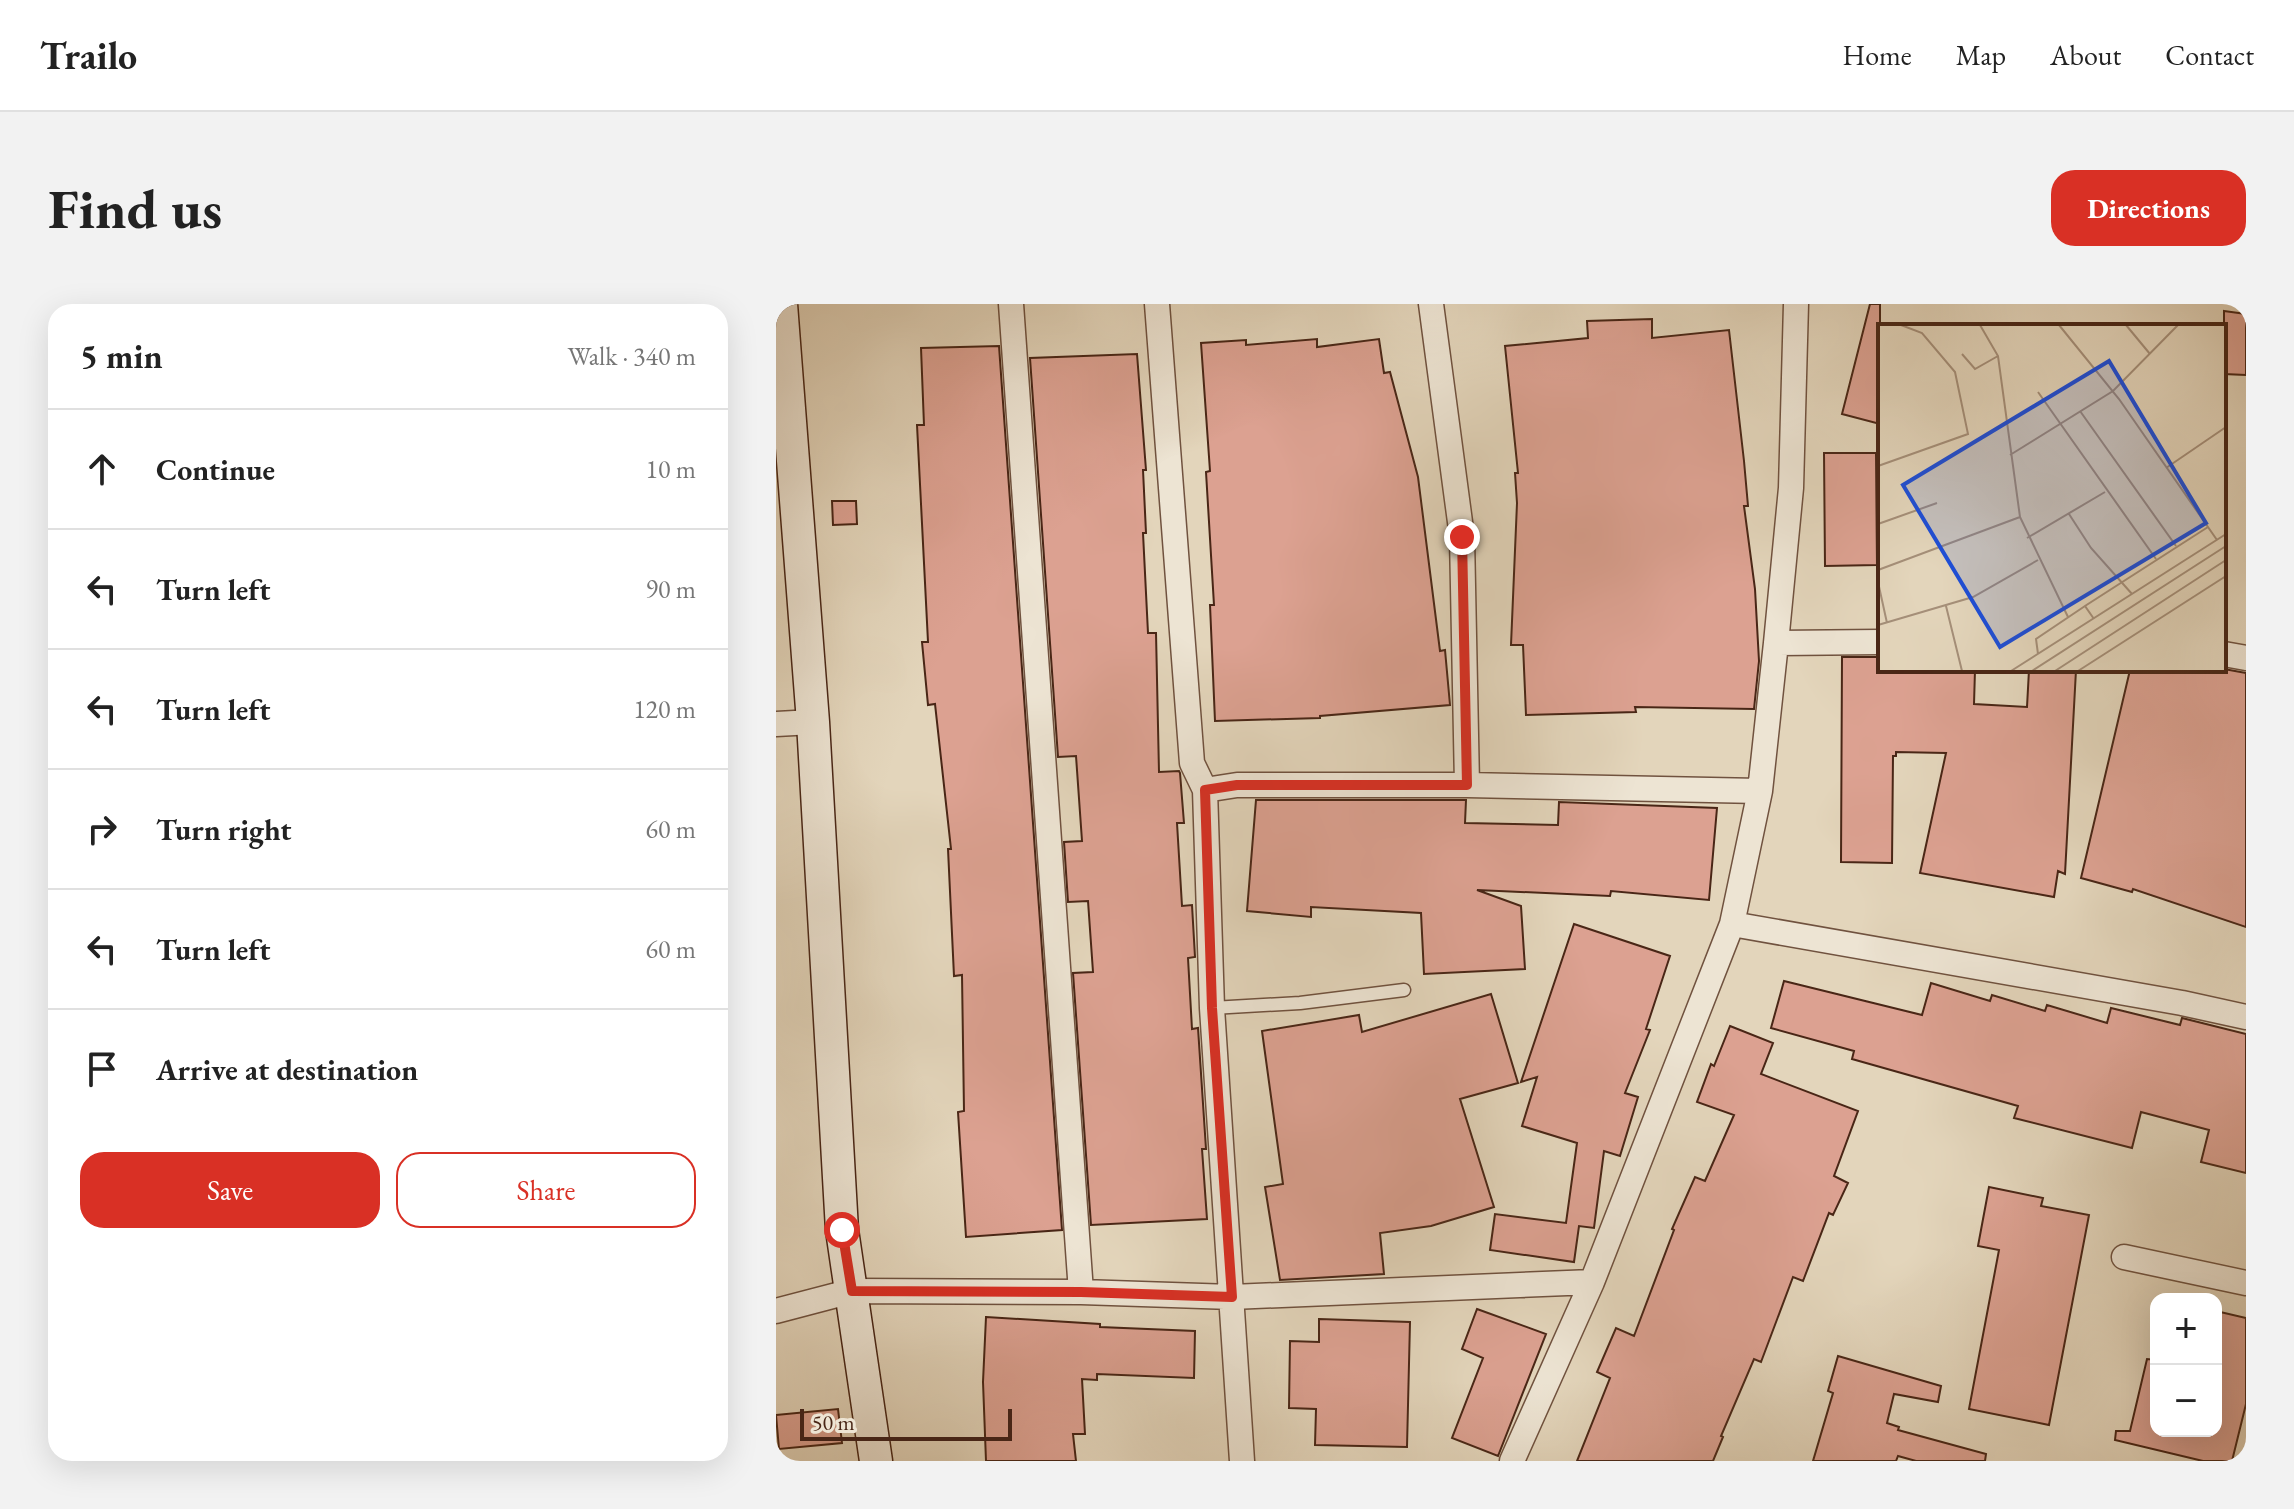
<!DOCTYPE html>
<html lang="en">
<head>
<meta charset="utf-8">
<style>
	:root { --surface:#fff; --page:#f2f2f2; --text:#222; --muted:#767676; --line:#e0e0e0; --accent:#d93025 }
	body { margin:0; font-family:"EB Garamond",serif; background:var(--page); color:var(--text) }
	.controls { position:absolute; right:24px; bottom:24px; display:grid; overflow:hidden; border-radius:16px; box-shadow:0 8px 32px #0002 }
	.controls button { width:72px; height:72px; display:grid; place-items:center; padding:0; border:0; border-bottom:2px solid var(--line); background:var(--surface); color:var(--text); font:40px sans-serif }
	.scale { position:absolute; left:24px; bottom:20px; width:212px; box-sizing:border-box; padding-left:8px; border:4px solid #492616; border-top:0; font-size:22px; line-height:28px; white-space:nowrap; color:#492616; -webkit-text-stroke:6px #ede4d3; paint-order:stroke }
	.stop { position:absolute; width:24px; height:24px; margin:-18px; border:6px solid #d93025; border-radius:50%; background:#fff }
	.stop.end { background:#d93025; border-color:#fff; box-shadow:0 2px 8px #0008 }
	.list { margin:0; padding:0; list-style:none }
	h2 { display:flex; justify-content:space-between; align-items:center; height:104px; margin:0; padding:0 32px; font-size:34px }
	h2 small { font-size:26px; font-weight:400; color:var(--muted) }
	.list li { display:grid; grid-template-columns:52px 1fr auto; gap:24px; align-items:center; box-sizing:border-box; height:120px; padding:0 32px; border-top:2px solid var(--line) }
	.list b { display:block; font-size:30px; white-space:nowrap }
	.list em { font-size:26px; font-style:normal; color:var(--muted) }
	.actions { display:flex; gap:16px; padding:24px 32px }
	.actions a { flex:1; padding:18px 0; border:2px solid var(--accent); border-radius:24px; text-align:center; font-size:28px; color:var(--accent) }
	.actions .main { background:var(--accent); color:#fff }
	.icon { flex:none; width:44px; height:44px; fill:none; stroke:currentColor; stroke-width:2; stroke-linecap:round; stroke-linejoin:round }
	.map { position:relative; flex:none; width:1470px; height:1157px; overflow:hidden; border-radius:24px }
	header { display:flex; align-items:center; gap:48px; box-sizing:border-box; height:112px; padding:0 40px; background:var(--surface); border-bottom:2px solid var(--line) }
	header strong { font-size:38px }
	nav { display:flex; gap:44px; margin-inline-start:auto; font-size:28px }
	.intro { display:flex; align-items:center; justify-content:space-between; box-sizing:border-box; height:192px; padding:0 48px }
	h1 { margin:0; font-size:56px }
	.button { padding:20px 36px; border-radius:24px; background:var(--accent); color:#fff; font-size:28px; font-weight:700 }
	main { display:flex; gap:48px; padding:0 48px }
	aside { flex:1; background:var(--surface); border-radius:24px; box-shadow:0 8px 32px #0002 }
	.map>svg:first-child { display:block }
	.building { fill:#dca191; stroke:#492616; stroke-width:2 }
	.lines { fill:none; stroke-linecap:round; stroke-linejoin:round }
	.lane-casing { stroke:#70523f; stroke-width:15 }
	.street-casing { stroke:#70523f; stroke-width:27 }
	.secondary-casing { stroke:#492616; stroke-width:35 }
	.lane { stroke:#ede4d3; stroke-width:12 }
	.street { stroke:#ede4d3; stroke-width:24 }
	.secondary { stroke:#ede4d3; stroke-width:32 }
	.route { stroke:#d93025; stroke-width:10 }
	.inset-road { fill:none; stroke:#a58f79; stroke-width:2 }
	.view { fill:#1d4ed8; fill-opacity:0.15; stroke:#1d4ed8; stroke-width:4 }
	.inset-edge { fill:none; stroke:#492616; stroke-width:4 }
</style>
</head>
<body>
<header>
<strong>Trailo</strong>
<nav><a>Home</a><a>Map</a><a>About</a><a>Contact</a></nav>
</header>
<div class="intro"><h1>Find us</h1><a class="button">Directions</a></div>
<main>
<aside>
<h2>5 min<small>Walk · 340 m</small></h2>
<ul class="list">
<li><svg class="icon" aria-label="ahead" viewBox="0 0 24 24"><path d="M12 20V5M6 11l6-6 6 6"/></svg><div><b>Continue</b></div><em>10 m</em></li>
<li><svg class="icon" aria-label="left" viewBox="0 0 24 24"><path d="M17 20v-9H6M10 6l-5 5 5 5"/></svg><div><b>Turn left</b></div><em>90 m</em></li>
<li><svg class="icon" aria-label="left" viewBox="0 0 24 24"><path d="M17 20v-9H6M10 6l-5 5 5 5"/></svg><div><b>Turn left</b></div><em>120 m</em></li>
<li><svg class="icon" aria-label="right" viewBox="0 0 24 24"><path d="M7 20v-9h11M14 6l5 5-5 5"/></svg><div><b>Turn right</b></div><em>60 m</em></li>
<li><svg class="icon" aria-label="left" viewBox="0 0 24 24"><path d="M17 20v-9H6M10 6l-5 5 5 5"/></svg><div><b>Turn left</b></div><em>60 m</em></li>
<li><svg class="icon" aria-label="arrive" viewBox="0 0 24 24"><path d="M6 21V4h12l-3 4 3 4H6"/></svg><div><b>Arrive at destination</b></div></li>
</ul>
<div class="actions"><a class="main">Save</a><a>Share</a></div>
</aside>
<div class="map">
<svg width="1470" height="1157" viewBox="0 0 1470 1157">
	<rect width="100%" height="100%" fill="#e3d5bb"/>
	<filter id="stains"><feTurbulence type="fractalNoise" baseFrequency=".0025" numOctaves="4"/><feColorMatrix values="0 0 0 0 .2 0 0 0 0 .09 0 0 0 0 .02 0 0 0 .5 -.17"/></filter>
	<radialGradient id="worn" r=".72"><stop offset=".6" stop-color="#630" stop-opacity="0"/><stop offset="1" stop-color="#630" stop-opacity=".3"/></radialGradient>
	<path class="building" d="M1094 0H1104V120L1066 110Z
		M1448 7 1470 10V71L1448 70Z
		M876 15V34L953 26 968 157 972 202H968L979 285 983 357 978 405 859 403 860 408 750 411 747 341H735L741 199 739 169H742L729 42 812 34 811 17Z
		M541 35V43L603 35 608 69 614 68 642 173 664 347 669 346 674 401 544 412V414L439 417 434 301H438L430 168 434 167 425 39 470 36V41Z
		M223 42 286 926 190 933 182 808 188 807 186 671 178 672 172 545H175L159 400 152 401 146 338H152L141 121H148L145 44Z
		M361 50 370 166H367L370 229H367L372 329H380L383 468 403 467 404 469 408 519H401L406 602 416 601 419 653 412 654 416 725 422 724 430 845H426L431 915 315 921 297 669 317 668 312 597 292 598 288 538 306 537 300 452 282 453 254 54Z
		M1048 149H1100L1101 261 1049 262Z
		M56 197H80L81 220 57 221Z
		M1066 353H1104V366H1199L1198 400 1251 403 1253 366H1300L1289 570 1282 567 1278 593 1144 569 1170 449 1120 448V452H1117L1116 559 1065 558Z
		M1354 366 1448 365 1470 369V623L1357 585 1356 588 1305 574Z
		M480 496H690L689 519 782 521 783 498 941 504 933 596 835 587 834 592 701 586 745 602 749 665 648 670 645 609 535 603V613L471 607Z
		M798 620 894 652 870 725 874 726 849 789 862 793 844 852 828 847 818 924 803 922 798 958 714 946 719 910 790 919 801 839 746 822 761 773 745 778Z
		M1008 677 1146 711 1155 679 1214 697 1216 691 1269 707 1271 701 1331 719 1335 704 1404 721 1406 714 1470 730V869L1425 858 1433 826 1365 808 1356 844 1238 814 1242 802 1076 755 1078 747 995 724Z
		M715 690 742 779 684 795 718 903 655 922 604 929 608 970 504 976 489 883 507 880 486 727 583 711 586 728Z
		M954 722 997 739 985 770 1082 807 1058 872 1072 879 1057 911 1053 909 1027 977 1017 973 985 1058 978 1055 945 1132 947 1133 937 1157H801L834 1074 821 1068 840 1024 858 1032 898 926 896 925 919 873 929 877 958 811 921 798 935 760 938 762Z
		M1213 883 1267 894 1265 902 1313 911 1273 1121 1193 1105 1223 946 1202 942Z
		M701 1005 770 1030 722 1152 676 1134 707 1054 686 1045Z
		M1440 1007 1470 1014V1100L1456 1157H1427L1339 1136 1340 1127H1354L1371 1055 1380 1056V1127H1440Z
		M210 1013 324 1020V1023L419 1027 418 1074 321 1070V1076L306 1075 309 1130H297L300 1157H210L207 1078Z
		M543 1015 634 1018 631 1143 539 1141 540 1105 513 1104 514 1037 543 1038Z
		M1062 1052 1165 1082 1162 1098 1118 1090 1111 1119 1123 1123 1122 1126 1210 1150 1209 1157H1140L1122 1152 1120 1157H1037L1057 1089 1052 1087Z
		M62 1105 66 1139 3 1145 0 1111Z"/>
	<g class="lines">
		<defs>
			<path id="lane" d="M436 704 524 699 628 686"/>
			<path id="street" d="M235 0 305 988
				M381 0 416 459 429 486 436 704 466 1157
				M655 0 686 233 691 481
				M1000 339 1104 338
				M1448 350 1470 354
				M0 420 37 418
				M429 486 461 481H691L984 487
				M956 620 1406 699 1470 713
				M1348 953 1470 979
				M0 1007 76 987 305 988 456 993 816 978
				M736 1157 816 978 956 620 984 487 1000 339 1015 184 1020 0"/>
			<path id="secondary" d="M5 0 37 418 66 926 100 1157"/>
		</defs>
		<use href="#lane" class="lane-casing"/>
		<use href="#street" class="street-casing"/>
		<use href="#secondary" class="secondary-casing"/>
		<use href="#lane" class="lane"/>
		<use href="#street" class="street"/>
		<use href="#secondary" class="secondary"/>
	</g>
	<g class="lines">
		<path class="route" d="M66 926 76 987 305 988 456 993 436 704 429 486 461 481H691L686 233"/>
	</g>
	<g transform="translate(1102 20)">
		<rect width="348" height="348" fill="#e3d5bb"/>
		<path class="inset-road" d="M102 1 120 32 142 193 190 293M181 1 241 75 339 216M248 1 272 30M84 30 97 45 120 32M160 68 278 235M202 87 298 222M132 131 235 67 300 1M0 142 90 110 77 48 44 9 23 1M288 144 348 103M191 190 213 224 254 270M0 200 59 179M149 214 227 168M0 246 142 193M0 258 9 299M68 282 84 347M216 295 207 282 330 203M0 301 95 273 160 236M160 330 158 315 207 282M133 347 348 210M154 347 348 222M177 347 348 236M200 347 348 252"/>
		<path class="view" d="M231 37 328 199 122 323 25 161Z"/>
		<rect width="348" height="348" class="inset-edge"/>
	</g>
	<rect width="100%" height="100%" filter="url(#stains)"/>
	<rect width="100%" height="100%" fill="url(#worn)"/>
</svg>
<div class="controls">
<button>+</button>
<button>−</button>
</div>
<div class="scale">50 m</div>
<div class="stop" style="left:66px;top:926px"></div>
<div class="stop end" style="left:686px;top:233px"></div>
</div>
</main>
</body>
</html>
